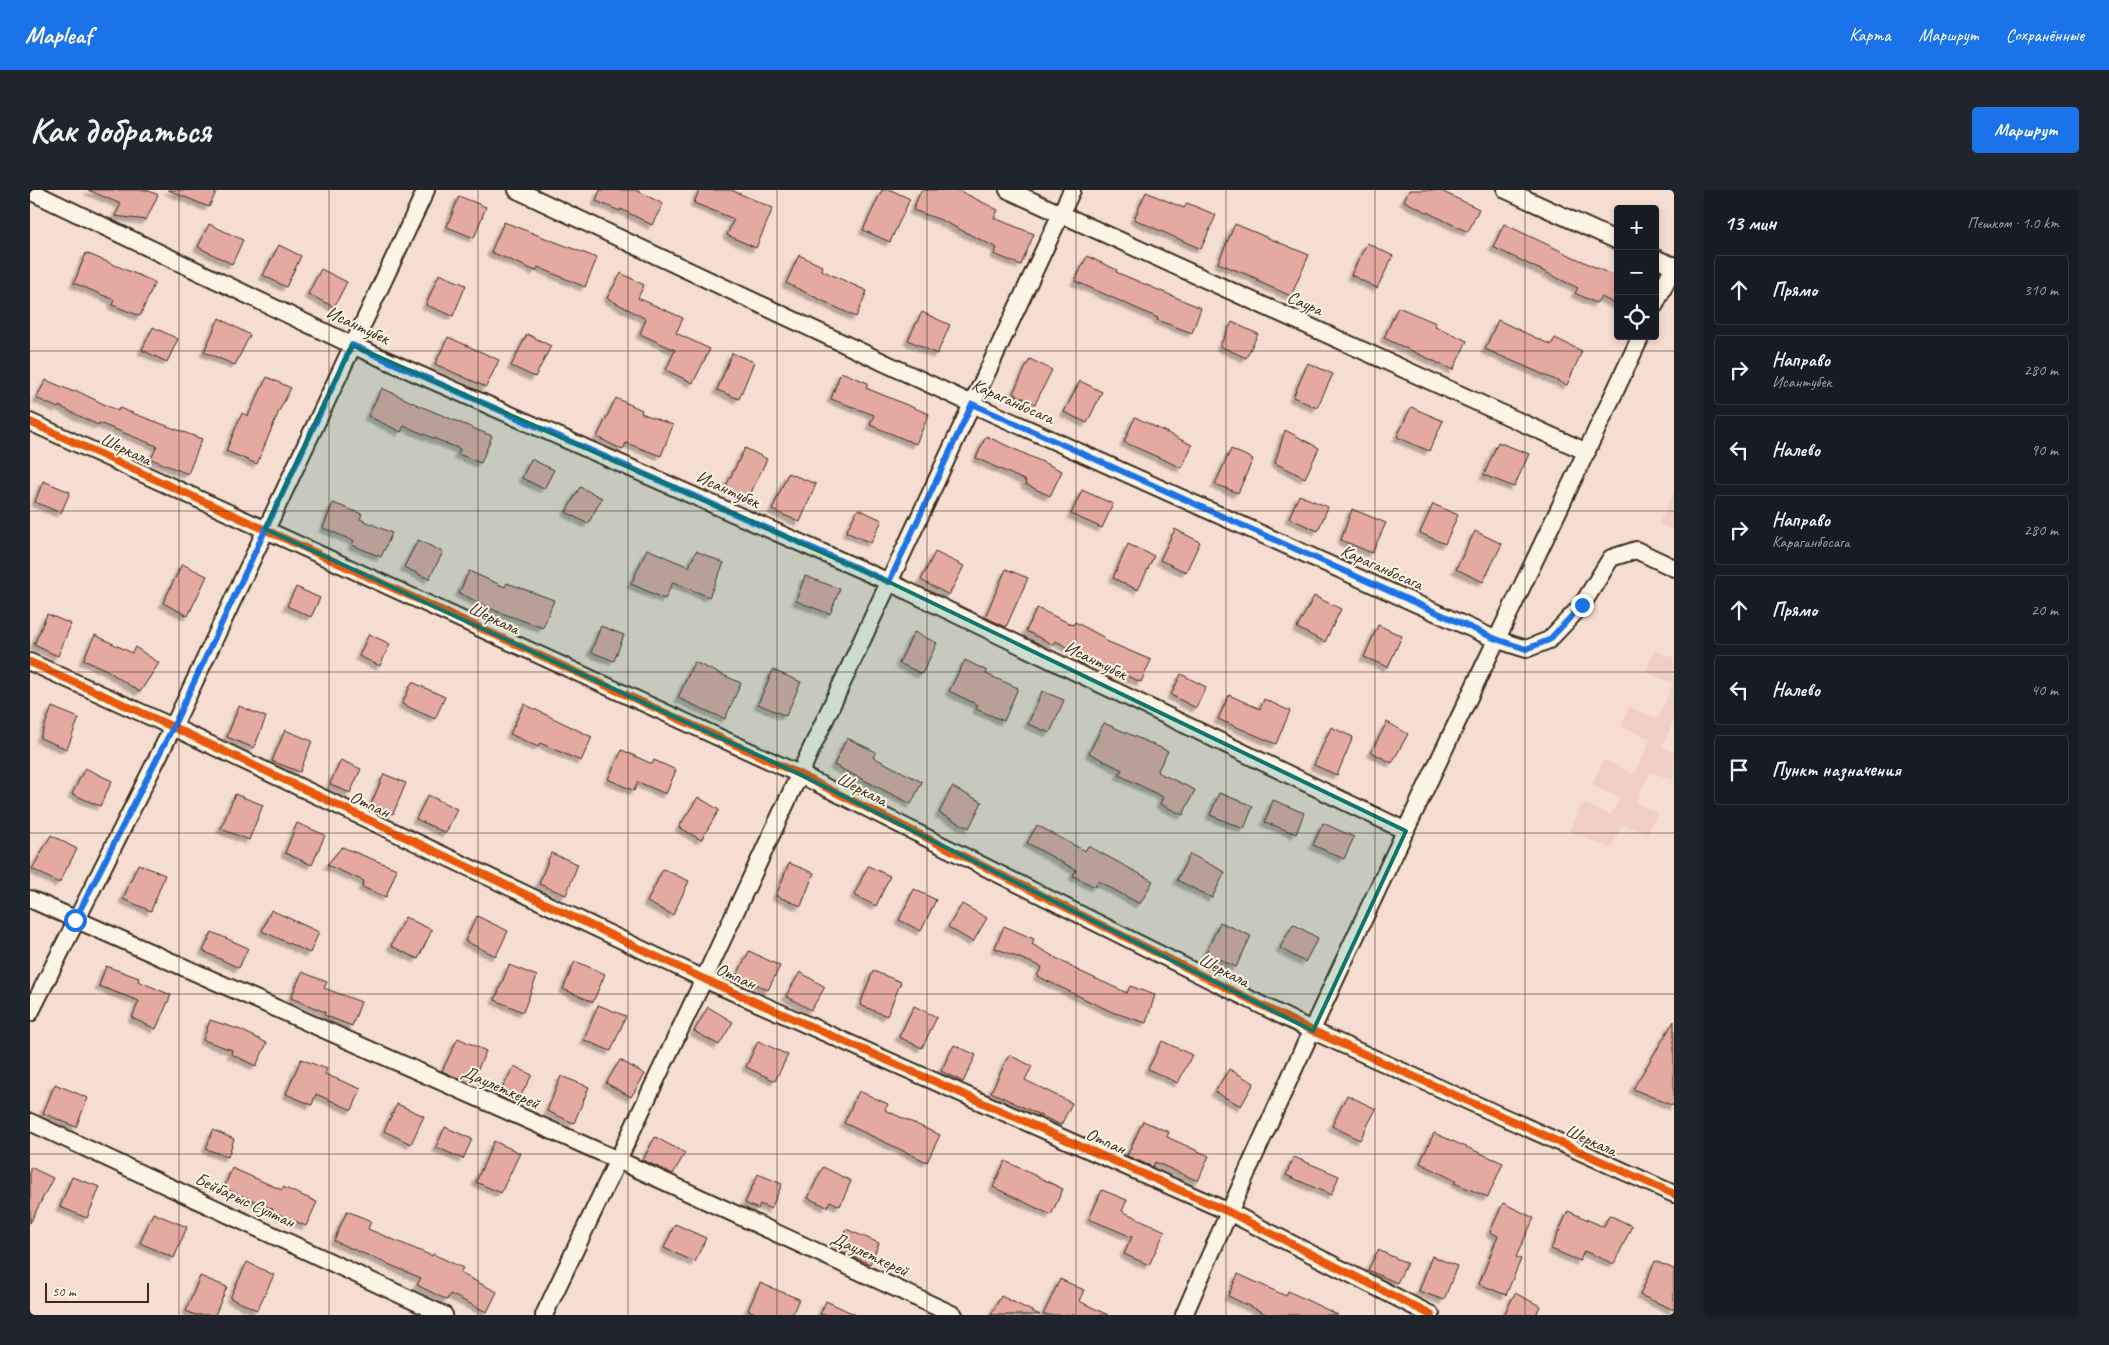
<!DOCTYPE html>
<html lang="ru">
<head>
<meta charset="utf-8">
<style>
	:root { --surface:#171b24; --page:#20242c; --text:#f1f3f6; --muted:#9ea1a6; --line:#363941; --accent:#1a73e8 }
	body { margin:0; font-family:Caveat,sans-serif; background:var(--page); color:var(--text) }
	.controls { position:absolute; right:15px; top:15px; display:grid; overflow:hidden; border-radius:5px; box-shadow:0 2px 8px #0003 }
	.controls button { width:45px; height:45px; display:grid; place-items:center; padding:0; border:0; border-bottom:1px solid var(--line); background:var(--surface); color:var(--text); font:25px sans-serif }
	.scale { position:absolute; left:15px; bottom:12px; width:104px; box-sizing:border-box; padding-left:5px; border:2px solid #3b2a1e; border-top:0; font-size:14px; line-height:18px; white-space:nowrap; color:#3b2a1e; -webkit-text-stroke:4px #fcf5e5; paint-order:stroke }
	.stop { position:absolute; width:15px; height:15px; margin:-11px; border:4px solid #1a73e8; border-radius:50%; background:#fff }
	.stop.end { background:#1a73e8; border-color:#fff; box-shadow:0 1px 5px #0008 }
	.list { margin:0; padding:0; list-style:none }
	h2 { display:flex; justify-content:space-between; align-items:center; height:65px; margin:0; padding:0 20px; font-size:21px }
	h2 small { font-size:16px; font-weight:400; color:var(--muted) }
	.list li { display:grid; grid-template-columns:32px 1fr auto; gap:15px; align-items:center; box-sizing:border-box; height:70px; margin:0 10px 10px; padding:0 10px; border:1px solid var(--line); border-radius:5px }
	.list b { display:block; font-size:19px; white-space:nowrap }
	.list p { margin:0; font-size:16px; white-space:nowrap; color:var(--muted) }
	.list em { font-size:16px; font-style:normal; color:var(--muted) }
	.icon { flex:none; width:28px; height:28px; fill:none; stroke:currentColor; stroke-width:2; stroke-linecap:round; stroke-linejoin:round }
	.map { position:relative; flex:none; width:1644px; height:1125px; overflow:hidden; border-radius:5px }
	header { display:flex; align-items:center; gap:30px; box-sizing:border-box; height:70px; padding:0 25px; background:var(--accent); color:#fff }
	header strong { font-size:24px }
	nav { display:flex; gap:28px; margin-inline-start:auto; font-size:18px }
	.intro { display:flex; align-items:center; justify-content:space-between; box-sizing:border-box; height:120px; padding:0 30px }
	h1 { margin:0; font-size:35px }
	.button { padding:12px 22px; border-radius:5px; background:var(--accent); color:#fff; font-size:18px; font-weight:700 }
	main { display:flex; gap:30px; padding:0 30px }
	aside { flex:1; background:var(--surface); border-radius:5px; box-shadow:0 2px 8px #0003 }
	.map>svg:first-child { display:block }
	.built { fill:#f0cec3 }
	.building { fill:#e4aaa1; stroke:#3b2a1e; filter:url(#shadow) }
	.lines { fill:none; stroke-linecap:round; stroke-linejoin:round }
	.minor-casing { stroke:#3b2a1e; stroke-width:20 }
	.minor { stroke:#fcf5e5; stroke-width:16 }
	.cycleway-casing { stroke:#fcf5e5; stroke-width:11 }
	.cycleway { stroke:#e8590c; stroke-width:8 }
	.route { stroke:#1a73e8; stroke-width:6 }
	.marked { fill:#0f766e; fill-opacity:0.2; stroke:#0f766e; stroke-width:4; stroke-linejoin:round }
	.grid { fill:none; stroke:#3b2a1e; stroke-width:1; stroke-opacity:0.55 }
	.labels { text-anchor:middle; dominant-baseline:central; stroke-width:4; stroke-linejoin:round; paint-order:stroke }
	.street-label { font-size:18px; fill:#3b2a1e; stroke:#fcf5e5 }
</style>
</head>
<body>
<header>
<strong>Mapleaf</strong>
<nav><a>Карта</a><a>Маршрут</a><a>Сохранённые</a></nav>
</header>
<div class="intro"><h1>Как добраться</h1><a class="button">Маршрут</a></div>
<main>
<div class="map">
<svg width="1644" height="1125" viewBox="0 0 1644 1125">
	<defs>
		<filter id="shadow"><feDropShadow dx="-4" dy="4" stdDeviation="1" flood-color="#0004"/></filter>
	</defs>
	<rect width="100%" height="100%" fill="#f5ded1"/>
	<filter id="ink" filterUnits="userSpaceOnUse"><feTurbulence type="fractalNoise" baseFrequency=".02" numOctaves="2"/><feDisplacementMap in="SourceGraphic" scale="10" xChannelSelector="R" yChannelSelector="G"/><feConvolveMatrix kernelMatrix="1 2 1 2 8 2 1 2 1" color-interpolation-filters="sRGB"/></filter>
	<g filter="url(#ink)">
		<path class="built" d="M1644 301V341L1629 333Z
			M1625 460 1644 468V530L1632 557 1644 562V591L1620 581 1606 613 1627 623 1618 644 1592 634 1581 659 1539 641 1552 613 1581 625 1589 607 1562 596 1573 570 1605 584 1620 549 1591 536 1599 517 1628 529 1643 493 1616 482Z"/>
		<path class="building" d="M58 0H117L128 5 116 30 85 26 91 14Z
			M138 0H187L179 17Z
			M570 0H606L633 14 622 35 591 19 590 21 566 11Z
			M669 0H701L743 18 726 58 697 45 704 29 664 13Z
			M852 0H861L880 9 860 52 833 40Z
			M891 0H928L968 20 964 28 1004 44 991 75 964 64 967 58 911 30 883 20Z
			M1379 0H1409L1449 19 1438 42 1374 11Z
			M1116 2 1154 18 1157 13 1186 25 1171 59 1104 29Z
			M429 6 456 17 444 48 417 37Z
			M474 32 567 68 555 97 508 77 506 81 461 62Z
			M179 34 213 50 202 74 168 57Z
			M1205 34 1279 65 1261 106 1227 91 1228 89 1188 73Z
			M1474 34 1588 88V115L1571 107 1566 113 1545 103 1548 98 1463 57Z
			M1337 53 1363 66 1347 98 1321 85Z
			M249 55 271 66 256 97 233 85Z
			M56 63 125 92 110 126 82 115 84 110 44 93Z
			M769 65 792 76 791 80 837 101 826 127 756 93Z
			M1057 66 1087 80 1086 82 1171 118 1162 143 1127 130 1128 128 1045 91Z
			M291 79 317 92 304 117 278 104Z
			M591 83 614 95 608 108 653 128 646 143 680 159 663 193 636 180 645 160 610 144 616 129 577 108Z
			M409 84 436 95 423 126 396 115Z
			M1368 117 1406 133 1405 136 1437 151 1423 180 1354 148Z
			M892 122 920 135 907 164 878 150Z
			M189 128 220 145 205 175 174 162Z
			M1468 130 1521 155 1525 148 1552 161 1537 195 1455 159Z
			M1202 132 1228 144 1216 168 1190 156Z
			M123 137 148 149 137 172 112 160Z
			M497 144 521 156 505 187 481 176Z
			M418 147 469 170 456 197 405 174Z
			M702 163 724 172 709 209 687 200Z
			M1000 169 1022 180 1005 214 983 203Z
			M1278 173 1303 184 1287 218 1263 207Z
			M811 182 838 193 836 198 899 224 886 254 840 235 844 225 801 209Z
			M237 187 261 198 249 221 227 274 196 261 212 223 218 226Z
			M16 190 44 202 45 200 88 221 89 218 172 249 158 284 121 269 127 256 69 233 68 235 29 216 28 218 6 208Z
			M1050 191 1072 202 1057 233 1034 222Z
			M352 198 390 216 462 246 451 273 428 264 430 259 374 236 371 242 338 226Z
			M586 208 612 220 611 223 643 235 631 266 596 253 593 260 567 247Z
			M1381 217 1413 231 1399 261 1367 247Z
			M1105 227 1162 255 1152 278 1094 252Z
			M1255 240 1289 258 1275 288 1245 273Z
			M956 246 1032 281 1020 306 995 294 996 291 946 268Z
			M1468 252 1499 264 1484 297 1454 285Z
			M715 258 737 269 718 309 695 298Z
			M1201 259 1223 269 1208 303 1185 294Z
			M501 269 524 280 514 299 492 288Z
			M758 283 786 294 770 332 742 320Z
			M13 291 40 302 31 323 5 312Z
			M550 297 572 308 558 334 536 322Z
			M1052 300 1083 314 1072 338 1041 324Z
			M1269 305 1298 317 1288 341 1259 328Z
			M303 313 332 324 330 329 362 343 351 367 322 355 324 351 293 338Z
			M1403 314 1428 325 1415 354 1390 343Z
			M828 319 852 330 841 353 816 342Z
			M1322 319 1356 333 1342 363 1311 350Z
			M1145 339 1170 352 1156 382 1130 370Z
			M1445 341 1472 354 1453 392 1426 379Z
			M388 350 413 362 399 389 374 377Z
			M1098 354 1124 366 1108 400 1083 388Z
			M617 359 659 377 666 361 694 373 679 407 643 392 635 409 601 394Z
			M905 362 934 376 919 405 891 390Z
			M152 374 177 386 158 426 133 413Z
			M976 379 998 388 976 437 955 427Z
			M439 381 475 397 477 393 524 410 513 438 466 421 429 403Z
			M775 386 810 399 800 424 766 411Z
			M266 397 290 408 281 427 257 416Z
			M1284 406 1311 419 1295 452 1267 438Z
			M1007 418 1043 435 1045 432 1075 448 1074 450 1121 470 1111 492 1062 471 1026 451 1024 455 996 441Z
			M17 424 41 434 28 466 4 455Z
			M1348 435 1372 446 1358 477 1334 467Z
			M571 436 594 445 584 471 561 462Z
			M884 442 907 453 892 484 869 473Z
			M339 444 360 454 350 476 329 466Z
			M65 445 102 463 105 457 129 473 110 502 75 479 53 470Z
			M935 470 957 481 956 484 988 498 974 531 946 519 948 515 919 501Z
			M664 472 711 493 695 529 648 508Z
			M743 480 771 492 756 526 728 514Z
			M1151 484 1176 497 1166 518 1141 505Z
			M382 492 415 507 405 529 372 514Z
			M1012 501 1034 510 1020 543 998 534Z
			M1199 505 1230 519 1234 509 1260 521 1246 554 1188 529Z
			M494 514 562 547 551 571 510 553 508 557 480 544Z
			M209 516 236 527 224 558 197 547Z
			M22 517 49 528 37 559 10 548Z
			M1357 532 1378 544 1362 573 1341 562Z
			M1074 533 1138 561 1127 582 1165 600 1153 625 1130 614 1133 607 1089 585 1092 580 1059 563Z
			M1301 537 1323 547 1307 585 1284 575Z
			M255 540 282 551 270 582 242 571Z
			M817 548 846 562 843 567 892 592 881 614 804 575Z
			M592 560 622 574 624 570 646 580 636 604 608 592 604 601 578 589Z
			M311 570 331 579 320 603 300 594Z
			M55 578 82 591 70 616 42 604Z
			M354 584 376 593 363 624 341 614Z
			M922 597 952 612 939 638 909 623Z
			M1189 603 1223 616 1214 639 1180 625Z
			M205 604 233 615 219 650 191 639Z
			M398 605 427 619 416 643 386 629Z
			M668 607 689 620 671 650 649 637Z
			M1243 610 1274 623 1266 644 1235 632Z
			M267 633 295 645 282 675 255 663Z
			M1293 633 1324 647 1314 669 1283 655Z
			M1007 635 1055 661 1058 656 1123 691 1110 714 1068 691 1065 697 1043 686 1046 680 997 653Z
			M21 645 47 659 29 693 2 679Z
			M312 657 367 679 356 707 332 697 334 691 297 675Z
			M521 663 548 674 536 705 509 694Z
			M1160 664 1195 682 1182 708 1147 690Z
			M759 673 784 683 771 716 746 706Z
			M108 674 135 685 121 721 93 709Z
			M838 676 860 686 846 716 824 705Z
			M633 679 659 691 643 725 617 712Z
			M884 699 906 710 891 741 869 730Z
			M932 714 957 728 943 752 918 737Z
			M241 720 289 742 280 763 232 741Z
			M447 726 478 741 466 766 435 751Z
			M375 727 402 740 388 769 361 756Z
			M1190 732 1221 746 1206 777 1176 763Z
			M1263 734 1288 748 1275 772 1250 758Z
			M974 736 1004 749 1002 754 1047 780 1097 803 1100 796 1125 805 1116 833 1082 822 1007 786 1012 777 965 758Z
			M182 742 218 758 209 778 173 761Z
			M719 761 750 776 738 800 707 785Z
			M545 771 575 784 563 812 533 799Z
			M479 775 507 786 493 822 465 810Z
			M76 776 109 788 108 791 141 805 126 839 102 828 109 811 69 796Z
			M843 781 871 792 857 826 830 815Z
			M272 782 297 792 294 798 331 812 322 836 294 825 295 822 261 808Z
			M770 782 795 797 781 820 756 806Z
			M568 815 596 826 581 861 554 850Z
			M884 816 907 827 892 858 869 847Z
			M678 817 703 832 689 855 664 841Z
			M180 830 211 840 237 853 226 876 201 864 202 860 173 850Z
			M1644 831V916L1603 899Z
			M428 848 456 861 441 894 412 881Z
			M728 851 758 865 745 891 716 877Z
			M1132 851 1162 865 1148 893 1118 879Z
			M924 855 946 865 933 892 911 881Z
			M979 865 1002 876 995 890 1042 913 1031 935 961 902Z
			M271 869 297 879 295 884 331 899 322 920 286 904 282 915 256 904Z
			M590 870 615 884 601 907 576 893Z
			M484 876 502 885 486 914 468 906Z
			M1199 879 1224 893 1211 916 1185 902Z
			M531 886 559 897 544 933 517 921Z
			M25 894 58 908 46 937 13 923Z
			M829 901 858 914 855 920 910 945 897 972 814 933Z
			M1317 905 1346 919 1330 950 1302 936Z
			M367 914 394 926 381 954 354 941Z
			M1113 931 1139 942 1137 947 1179 966 1168 991 1125 972 1123 977 1097 966Z
			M415 937 442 949 433 969 406 957Z
			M183 940 204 949 198 967 176 959Z
			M1404 943 1473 973 1458 1007 1424 993 1426 991 1390 973Z
			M625 947 655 963 643 984 613 970Z
			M464 951 490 963 471 1003 446 992Z
			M1264 967 1309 986 1301 1005 1256 985Z
			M975 971 1033 999 1021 1025 963 997Z
			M0 977 23 988 0 1033Z
			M793 977 821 991 810 1016 800 1011 797 1017 778 1008Z
			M202 978 252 1000 253 997 287 1012 276 1036 242 1021 243 1019 194 998Z
			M728 984 752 994 741 1019 730 1014 728 1019 715 1013Z
			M42 987 70 997 57 1028 30 1017Z
			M1072 1000 1097 1010 1092 1021 1135 1041 1119 1075 1094 1064 1102 1047 1059 1029Z
			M1473 1013 1504 1028 1486 1067 1491 1069 1476 1105 1449 1094 1468 1046 1460 1042Z
			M317 1021 341 1031 338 1039 402 1066 403 1064 433 1078 430 1083 467 1102 457 1122 420 1104 417 1110 387 1095 391 1088 304 1051Z
			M1538 1021 1574 1037 1579 1025 1602 1036 1584 1074 1554 1061 1550 1071 1521 1059Z
			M123 1023 157 1037 144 1068 110 1053Z
			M645 1034 676 1048 665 1072 634 1058Z
			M816 1039 849 1053 840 1074 807 1060Z
			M1348 1060 1377 1073 1367 1093 1338 1080Z
			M1402 1066 1427 1076 1414 1110 1389 1101Z
			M1625 1071 1644 1079V1120L1610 1105Z
			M217 1072 244 1085 227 1120 200 1108Z
			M1208 1084 1256 1106 1258 1101 1308 1125H1238L1198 1106Z
			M170 1086 197 1097 185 1125H165L156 1121Z
			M1030 1089 1054 1100 1049 1111 1078 1125H1013Z
			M730 1093 769 1109 762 1125H730L718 1120Z
			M1485 1103 1510 1116 1506 1125H1474Z
			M971 1106 1010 1125H961Z
			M796 1111 826 1125H790Z"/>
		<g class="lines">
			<defs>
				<path id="minor" d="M487 0 942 214 1465 449 1496 459 1519 450 1552 415 1581 368 1606 360 1644 378
					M978 0 1557 262
					M1476 0 1588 51
					M0 1 322 155 859 392 1376 641
					M1625 68 1644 76
					M1625 115 1644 75
					M0 232 769 584 1283 841 1644 1004
					M0 472 143 537 674 789 1199 1022 1401 1125
					M0 709 588 970 924 1125
					M0 823 143 537 396 0
					M0 932 414 1125
					M514 1125 674 789 1042 0
					M1154 1125C1297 794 1458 472 1611 146"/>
			</defs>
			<use href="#minor" class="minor-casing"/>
			<use href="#minor" class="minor"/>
			<defs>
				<path id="cycleway" d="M0 232 769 584 1283 841 1644 1004
					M0 472 143 537 674 789 1199 1022 1401 1125"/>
			</defs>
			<use href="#cycleway" class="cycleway-casing"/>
			<use href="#cycleway" class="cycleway"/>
		</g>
	</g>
	<g class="lines" filter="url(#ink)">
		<path class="route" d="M45 730 143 537 322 155 859 392 942 214 1466 449 1496 459 1519 450 1552 415"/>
	</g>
	<path class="marked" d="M322 155 859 392 1376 641 1283 841 769 584 235 339Z"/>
	<path class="grid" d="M149 0V1125M299 0V1125M448 0V1125M598 0V1125M747 0V1125M897 0V1125M1046 0V1125M1196 0V1125M1345 0V1125M1495 0V1125M0 161H1644M0 321H1644M0 482H1644M0 643H1644M0 804H1644M0 964H1644"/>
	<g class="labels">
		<g class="street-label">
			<text transform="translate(1275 113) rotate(24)">Саура</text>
			<text transform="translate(328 135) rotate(25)">Исантубек</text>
			<text transform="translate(983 211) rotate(24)">Караганбосага</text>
			<text transform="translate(96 259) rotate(25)">Шеркала</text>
			<text transform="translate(698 299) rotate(24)">Исантубек</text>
			<text transform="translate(1352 377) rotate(24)">Караганбосага</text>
			<text transform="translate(464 428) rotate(25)">Шеркала</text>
			<text transform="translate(1066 470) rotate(26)">Исантубек</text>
			<text transform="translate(832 599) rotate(27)">Шеркала</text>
			<text transform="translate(340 614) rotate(25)">Отпан</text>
			<text transform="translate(1194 780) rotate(27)">Шеркала</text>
			<text transform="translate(706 786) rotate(24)">Отпан</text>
			<text transform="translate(471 897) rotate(24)">Даулеткерей</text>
			<text transform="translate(1561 950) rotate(24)">Шеркала</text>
			<text transform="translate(1076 951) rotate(24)">Отпан</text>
			<text transform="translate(215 1010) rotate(25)">Бейбарыс Султан</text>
			<text transform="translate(840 1064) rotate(25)">Даулеткерей</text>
		</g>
	</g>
</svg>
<div class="controls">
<button>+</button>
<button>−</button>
<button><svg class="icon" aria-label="locate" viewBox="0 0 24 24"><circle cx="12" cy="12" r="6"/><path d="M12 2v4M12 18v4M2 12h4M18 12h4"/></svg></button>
</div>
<div class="scale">50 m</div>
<div class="stop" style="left:45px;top:730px"></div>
<div class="stop end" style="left:1552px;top:415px"></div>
</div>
<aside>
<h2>13 мин<small>Пешком · 1.0 km</small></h2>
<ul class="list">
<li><svg class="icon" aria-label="ahead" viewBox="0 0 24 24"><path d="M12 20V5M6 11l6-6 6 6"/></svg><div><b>Прямо</b></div><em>310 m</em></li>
<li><svg class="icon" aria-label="right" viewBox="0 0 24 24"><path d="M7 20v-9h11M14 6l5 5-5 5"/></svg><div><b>Направо</b><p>Исантубек</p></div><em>280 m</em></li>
<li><svg class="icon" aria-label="left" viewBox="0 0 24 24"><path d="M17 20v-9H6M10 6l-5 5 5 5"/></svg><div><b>Налево</b></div><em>90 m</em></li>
<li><svg class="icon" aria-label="right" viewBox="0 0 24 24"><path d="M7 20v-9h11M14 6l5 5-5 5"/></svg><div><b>Направо</b><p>Караганбосага</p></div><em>280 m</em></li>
<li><svg class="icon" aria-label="ahead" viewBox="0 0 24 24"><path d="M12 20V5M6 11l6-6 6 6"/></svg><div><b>Прямо</b></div><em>20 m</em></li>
<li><svg class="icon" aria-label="left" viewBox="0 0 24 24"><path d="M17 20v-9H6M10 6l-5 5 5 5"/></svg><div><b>Налево</b></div><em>40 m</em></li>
<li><svg class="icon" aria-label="arrive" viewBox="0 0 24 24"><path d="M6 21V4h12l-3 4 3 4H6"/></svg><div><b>Пункт назначения</b></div></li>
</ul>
</aside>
</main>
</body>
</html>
